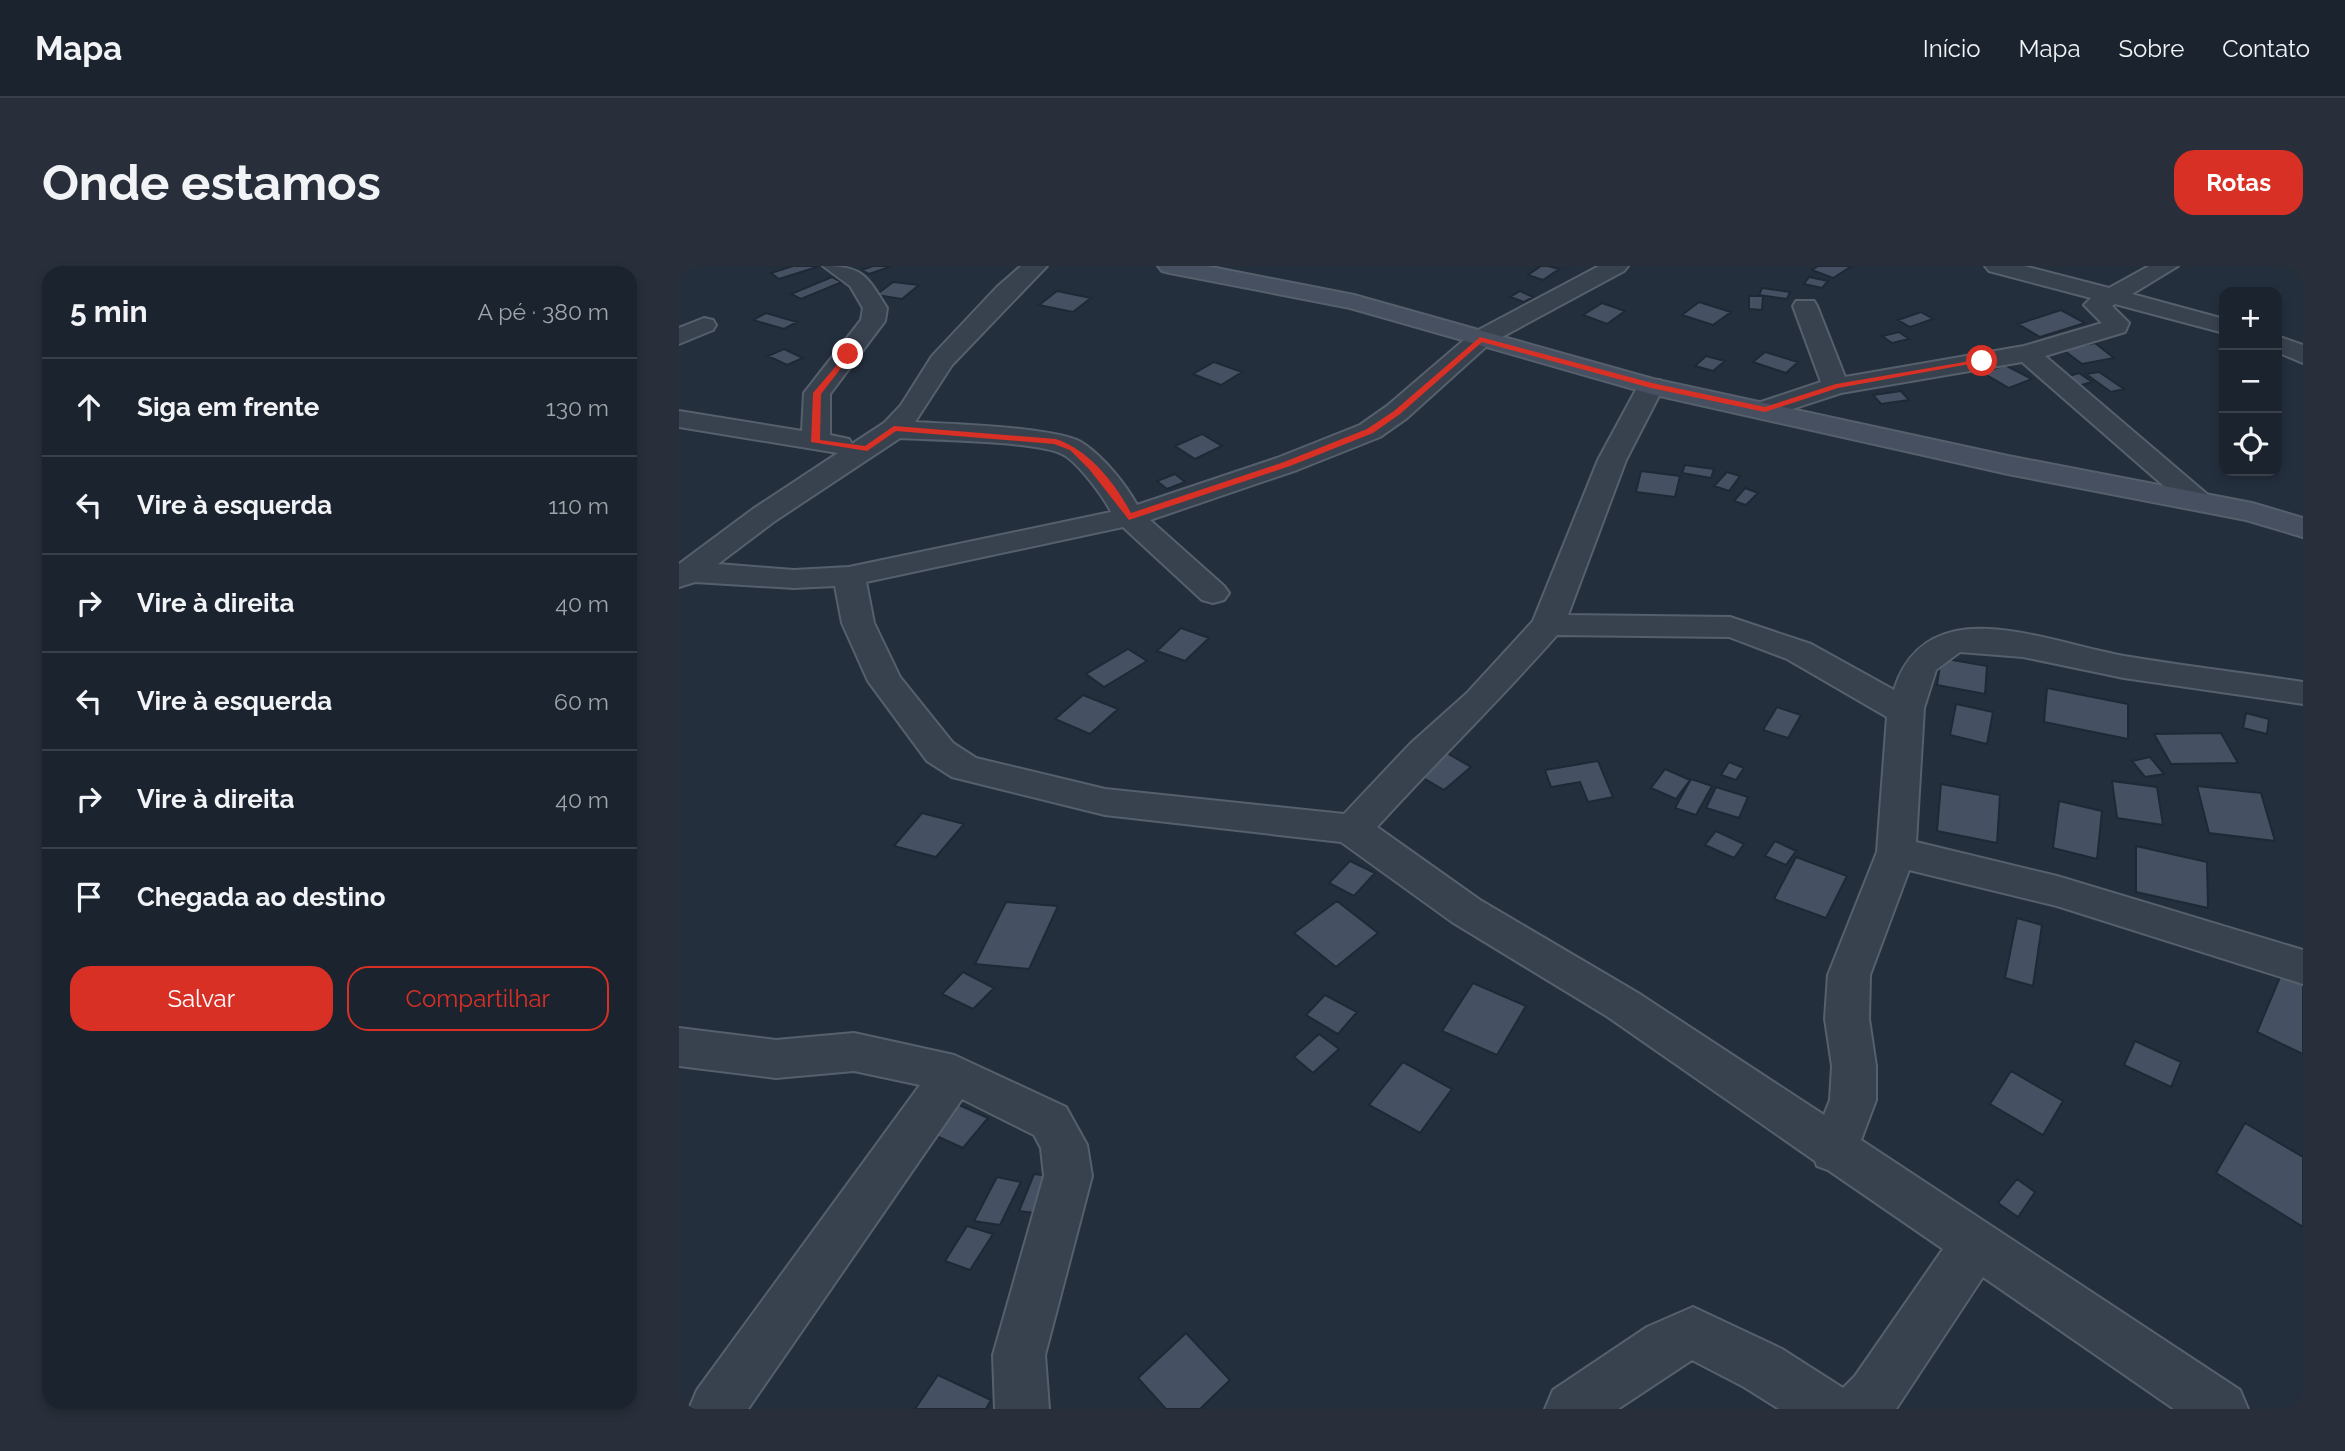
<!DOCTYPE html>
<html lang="pt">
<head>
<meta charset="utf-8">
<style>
	:root { --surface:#1b232e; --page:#282f3a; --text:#f1f3f6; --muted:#a0a4aa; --line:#39404a; --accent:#d93025 }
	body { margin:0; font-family:Raleway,sans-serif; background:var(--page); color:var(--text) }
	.controls { position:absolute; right:21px; top:21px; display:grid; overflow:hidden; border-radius:14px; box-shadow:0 4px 10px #0003 }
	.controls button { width:63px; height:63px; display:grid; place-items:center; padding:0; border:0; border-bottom:2px solid var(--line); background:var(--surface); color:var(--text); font:35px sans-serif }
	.stop { position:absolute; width:21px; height:21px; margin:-16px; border:5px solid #d93025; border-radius:50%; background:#fff }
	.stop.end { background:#d93025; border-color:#fff; box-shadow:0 2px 7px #0008 }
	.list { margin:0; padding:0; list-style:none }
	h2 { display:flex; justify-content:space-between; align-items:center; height:91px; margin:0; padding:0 28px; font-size:30px }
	h2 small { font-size:23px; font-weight:400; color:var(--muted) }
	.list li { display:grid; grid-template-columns:46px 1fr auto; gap:21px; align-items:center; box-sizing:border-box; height:98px; padding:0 28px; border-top:2px solid var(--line) }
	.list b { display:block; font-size:26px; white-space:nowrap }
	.list em { font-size:23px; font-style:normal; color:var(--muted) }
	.actions { display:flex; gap:14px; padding:21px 28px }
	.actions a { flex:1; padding:16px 0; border:2px solid var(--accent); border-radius:21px; text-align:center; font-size:24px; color:var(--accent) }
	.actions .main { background:var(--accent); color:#fff }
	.icon { flex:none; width:38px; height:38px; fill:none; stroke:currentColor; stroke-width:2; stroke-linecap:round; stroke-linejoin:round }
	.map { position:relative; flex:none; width:1624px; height:1143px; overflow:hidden; border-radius:21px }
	header { display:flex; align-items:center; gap:42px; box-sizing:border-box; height:98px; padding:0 35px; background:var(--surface); border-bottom:2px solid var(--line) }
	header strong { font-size:33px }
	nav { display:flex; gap:38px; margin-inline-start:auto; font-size:24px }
	.intro { display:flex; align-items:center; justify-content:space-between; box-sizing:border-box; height:168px; padding:0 42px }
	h1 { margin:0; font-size:49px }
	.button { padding:18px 32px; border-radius:21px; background:var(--accent); color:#fff; font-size:24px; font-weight:700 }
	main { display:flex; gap:42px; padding:0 42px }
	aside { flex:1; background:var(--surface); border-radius:21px; box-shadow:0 4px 10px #0003 }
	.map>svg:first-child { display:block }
	.building { fill:#455162; stroke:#1f2835; stroke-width:2 }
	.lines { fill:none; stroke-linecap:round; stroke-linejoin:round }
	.street-casing { stroke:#565f6c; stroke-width:4 }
	.secondary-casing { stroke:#565f6c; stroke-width:4 }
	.street { fill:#38414e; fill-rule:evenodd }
	.secondary { fill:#465061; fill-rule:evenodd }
	.route { fill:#d93025 }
</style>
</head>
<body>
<header>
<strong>Mapa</strong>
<nav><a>Início</a><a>Mapa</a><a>Sobre</a><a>Contato</a></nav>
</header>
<div class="intro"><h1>Onde estamos</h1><a class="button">Rotas</a></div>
<main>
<aside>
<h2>5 min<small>A pé · 380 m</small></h2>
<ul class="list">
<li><svg class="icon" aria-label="ahead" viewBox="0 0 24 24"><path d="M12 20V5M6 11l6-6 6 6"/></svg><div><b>Siga em frente</b></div><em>130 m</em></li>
<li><svg class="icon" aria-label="left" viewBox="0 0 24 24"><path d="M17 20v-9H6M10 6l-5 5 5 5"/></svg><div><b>Vire à esquerda</b></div><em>110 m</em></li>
<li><svg class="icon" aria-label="right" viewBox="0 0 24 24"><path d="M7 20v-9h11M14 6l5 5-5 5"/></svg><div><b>Vire à direita</b></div><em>40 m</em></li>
<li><svg class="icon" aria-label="left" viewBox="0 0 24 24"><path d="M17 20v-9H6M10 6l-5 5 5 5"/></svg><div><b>Vire à esquerda</b></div><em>60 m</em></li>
<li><svg class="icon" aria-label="right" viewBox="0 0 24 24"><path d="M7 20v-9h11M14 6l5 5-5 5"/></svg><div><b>Vire à direita</b></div><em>40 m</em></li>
<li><svg class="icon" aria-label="arrive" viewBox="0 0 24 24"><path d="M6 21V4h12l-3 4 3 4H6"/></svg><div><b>Chegada ao destino</b></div></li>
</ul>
<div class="actions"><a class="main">Salvar</a><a>Compartilhar</a></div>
</aside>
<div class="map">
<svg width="1624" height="1143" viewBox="0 0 1624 1143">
	<rect width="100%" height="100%" fill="#242f3e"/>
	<path class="building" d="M114 0H141L100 13 92 7Z
		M194 0H213L190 8 183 4Z
		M862 0H869L880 3 864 14 849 9Z
		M1139 0H1173L1154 12 1133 4Z
		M153 11 163 16 122 33 112 28Z
		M1130 11 1149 15 1143 22 1125 18Z
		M214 16 240 19 223 33 197 29Z
		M1083 22 1111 26 1108 33 1080 29Z
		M378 25 412 32 394 46 360 39Z
		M841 25 854 31 845 36 831 31Z
		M1070 30H1084L1083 44 1070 43Z
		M1020 36 1052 46 1034 59 1003 49Z
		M923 37 946 45 928 58 904 49Z
		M1382 44 1406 57 1361 71 1339 58Z
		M1242 46 1254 53 1231 61 1219 54Z
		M87 47 118 56 105 63 74 54Z
		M1220 66 1230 73 1213 77 1203 70Z
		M1416 77 1435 92 1403 98 1383 83Z
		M105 83 124 92 108 99 89 90Z
		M1086 86 1119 96 1107 107 1074 96Z
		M1027 90 1046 95 1034 105 1016 100Z
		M535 96 563 106 542 119 514 108Z
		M1326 99 1353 113 1330 122 1304 107Z
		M1420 106 1445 123 1432 126 1407 108Z
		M1400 107 1413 116 1395 121 1383 112Z
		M1222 125 1230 134 1202 138 1194 129Z
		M523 168 543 180 516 193 496 180Z
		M1006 199 1035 203 1032 212 1003 207Z
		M962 205 1001 210 996 231 957 226Z
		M1048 206 1061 210 1050 225 1035 220Z
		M496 208 506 216 488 223 478 215Z
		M1066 222 1079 227 1067 239 1055 235Z
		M502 362 530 372 506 395 478 385Z
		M449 383 468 395 425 421 407 408Z
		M1262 392 1308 400 1306 428 1258 419Z
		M1368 422 1449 438V473L1365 456Z
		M404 429 439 443 411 468 376 453Z
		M1277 438 1314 446 1308 478 1271 469Z
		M1098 441 1122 449 1109 472 1084 464Z
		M1567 447 1590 453 1588 468 1564 462Z
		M1542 467 1559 497 1492 498 1475 468Z
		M761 483 792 501 765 524 734 506Z
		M1471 491 1485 508 1466 511 1453 495Z
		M919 495 934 531 909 536 901 516 872 521 866 504Z
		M1050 496 1065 502 1057 514 1042 509Z
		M986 503 1011 514 997 533 972 522Z
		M1012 513 1033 520 1017 549 996 542Z
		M1433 515 1478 521 1484 559 1438 552Z
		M1262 518 1321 529 1318 577 1258 565Z
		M1518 520 1582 527 1596 575 1530 567Z
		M1037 521 1069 531 1060 552 1027 542Z
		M1380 535 1423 545 1418 593 1374 582Z
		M243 547 285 558 257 591 215 580Z
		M1037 565 1065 578 1055 592 1026 579Z
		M1096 575 1117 585 1107 599 1086 590Z
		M1457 580 1528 596 1529 642 1457 626Z
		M1117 591 1168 610 1147 652 1095 633Z
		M671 595 696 607 675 630 650 617Z
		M658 635 699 667 657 701 615 667Z
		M327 636 379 640 350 703 296 698Z
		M1338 652 1363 659 1354 720 1326 712Z
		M1604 704 1624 713V788L1578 766Z
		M284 706 315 722 294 743 263 728Z
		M794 717 847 740 818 789 763 765Z
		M646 729 678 746 659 768 627 749Z
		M640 768 660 783 634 807 615 791Z
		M1456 775 1502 796 1492 821 1445 799Z
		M724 796 773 823 741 867 690 839Z
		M1332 805 1384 835 1364 869 1311 838Z
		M269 834 309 852 284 882 244 864Z
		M1566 857 1624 891V961L1537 907Z
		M355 908 378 911 363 948 340 945Z
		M318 911 342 916 321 959 295 955Z
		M1338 913 1356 926 1339 951 1319 937Z
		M288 960 314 968 291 1004 266 995Z
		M507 1067 551 1114 521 1143H487L459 1112Z
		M259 1109 312 1134 307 1143H236Z"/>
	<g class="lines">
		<defs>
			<path id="street" d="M144 0C184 0 188 10 208 42L206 55 151 128V169L170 173 173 178 205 157 222 139 253 90 318 21 342 0H368L273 99 236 156C269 158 383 161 405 178 425 192 446 217 458 239L598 192 681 159 708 140 792 68 920 0H949L945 5 810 78 728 152 701 171 618 204 471 254 545 320 550 327 545 334 534 337 523 334 444 261 187 316 195 357 221 411 274 477 297 492 426 523 665 548 731 478 788 427 854 355 919 194 959 120 963 114H981L985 120 947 194 889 349 1051 351 1132 378 1215 424C1225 392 1244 372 1277 365 1326 355 1395 381 1445 390 1504 400 1564 407 1624 416V438L1445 412 1344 391 1281 386 1257 404 1245 442 1237 576 1378 610 1624 684V718L1378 640 1230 604 1191 709 1190 753 1197 800V834L1182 874 1561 1124 1569 1143H1495L1304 1011 1217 1143H1100L1065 1121 1013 1094 939 1143H866L874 1124 968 1061 1014 1041 1103 1083 1164 1122 1176 1110 1264 983 1149 904 1138 900 1136 895 929 751 773 656 662 576 426 549 273 511 248 495 189 415 163 357 156 320 115 322 16 316 0 321V298L74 243 159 187 0 161V145L123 165 125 127 182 54 184 42 171 20ZM221 172C254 174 359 175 383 188 398 195 425 231 432 246L170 301 115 304 39 298 96 255ZM878 369 1050 371 1108 393 1208 451 1198 586 1149 709 1146 753 1153 800 1151 834 1145 849 959 727 801 634 698 561C757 496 820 435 878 369Z
				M1306 0H1345L1430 22 1470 0H1499L1453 28 1545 53V67L1436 38 1433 40 1450 57 1446 66 1366 90 1529 229 1534 235 1529 241 1519 244 1509 241 1343 96 1162 127 1086 152 1076 150 1073 144 1076 138 1142 116 1114 40 1117 35H1135L1138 40 1166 111 1345 80 1423 57 1405 39 1412 32 1310 5Z
				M25 52 34 54 37 59 34 64 0 78V62Z
				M1598 70 1624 79V97L1598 86Z
				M0 762 97 774 175 767 275 789 387 841 408 879 413 910 366 1089 370 1143H316L314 1089 365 910 362 882 355 869 283 833 69 1143H10L18 1124 241 819 175 805 97 812 0 800Z"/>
			<path id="secondary" d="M479 0H527L675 29 974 113 1329 190 1573 237 1624 252V271L1567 254 1329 208 972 128 671 42 491 7 483 5Z"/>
		</defs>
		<use href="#street" class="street-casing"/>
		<use href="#secondary" class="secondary-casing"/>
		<use href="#street" class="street"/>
		<use href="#secondary" class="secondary"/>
	</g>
	<path class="route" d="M801 71 973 117 1086 141 1157 118 1303 93 1307 95 1159 122 1086 146 972 122 803 76 721 148 694 167 611 200 450 254 410 203 391 184 375 178 217 165 188 185 132 176 134 127 169 86 173 88 142 128 141 174 186 180 215 160 377 173C410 184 436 217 452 247L605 196 688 163 715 145Z"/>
</svg>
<div class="controls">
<button>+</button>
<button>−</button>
<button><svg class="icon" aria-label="locate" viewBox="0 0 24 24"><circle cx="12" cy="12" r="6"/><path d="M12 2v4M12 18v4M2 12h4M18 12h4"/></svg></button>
</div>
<div class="stop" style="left:1303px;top:95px"></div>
<div class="stop end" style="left:169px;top:88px"></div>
</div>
</main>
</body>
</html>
